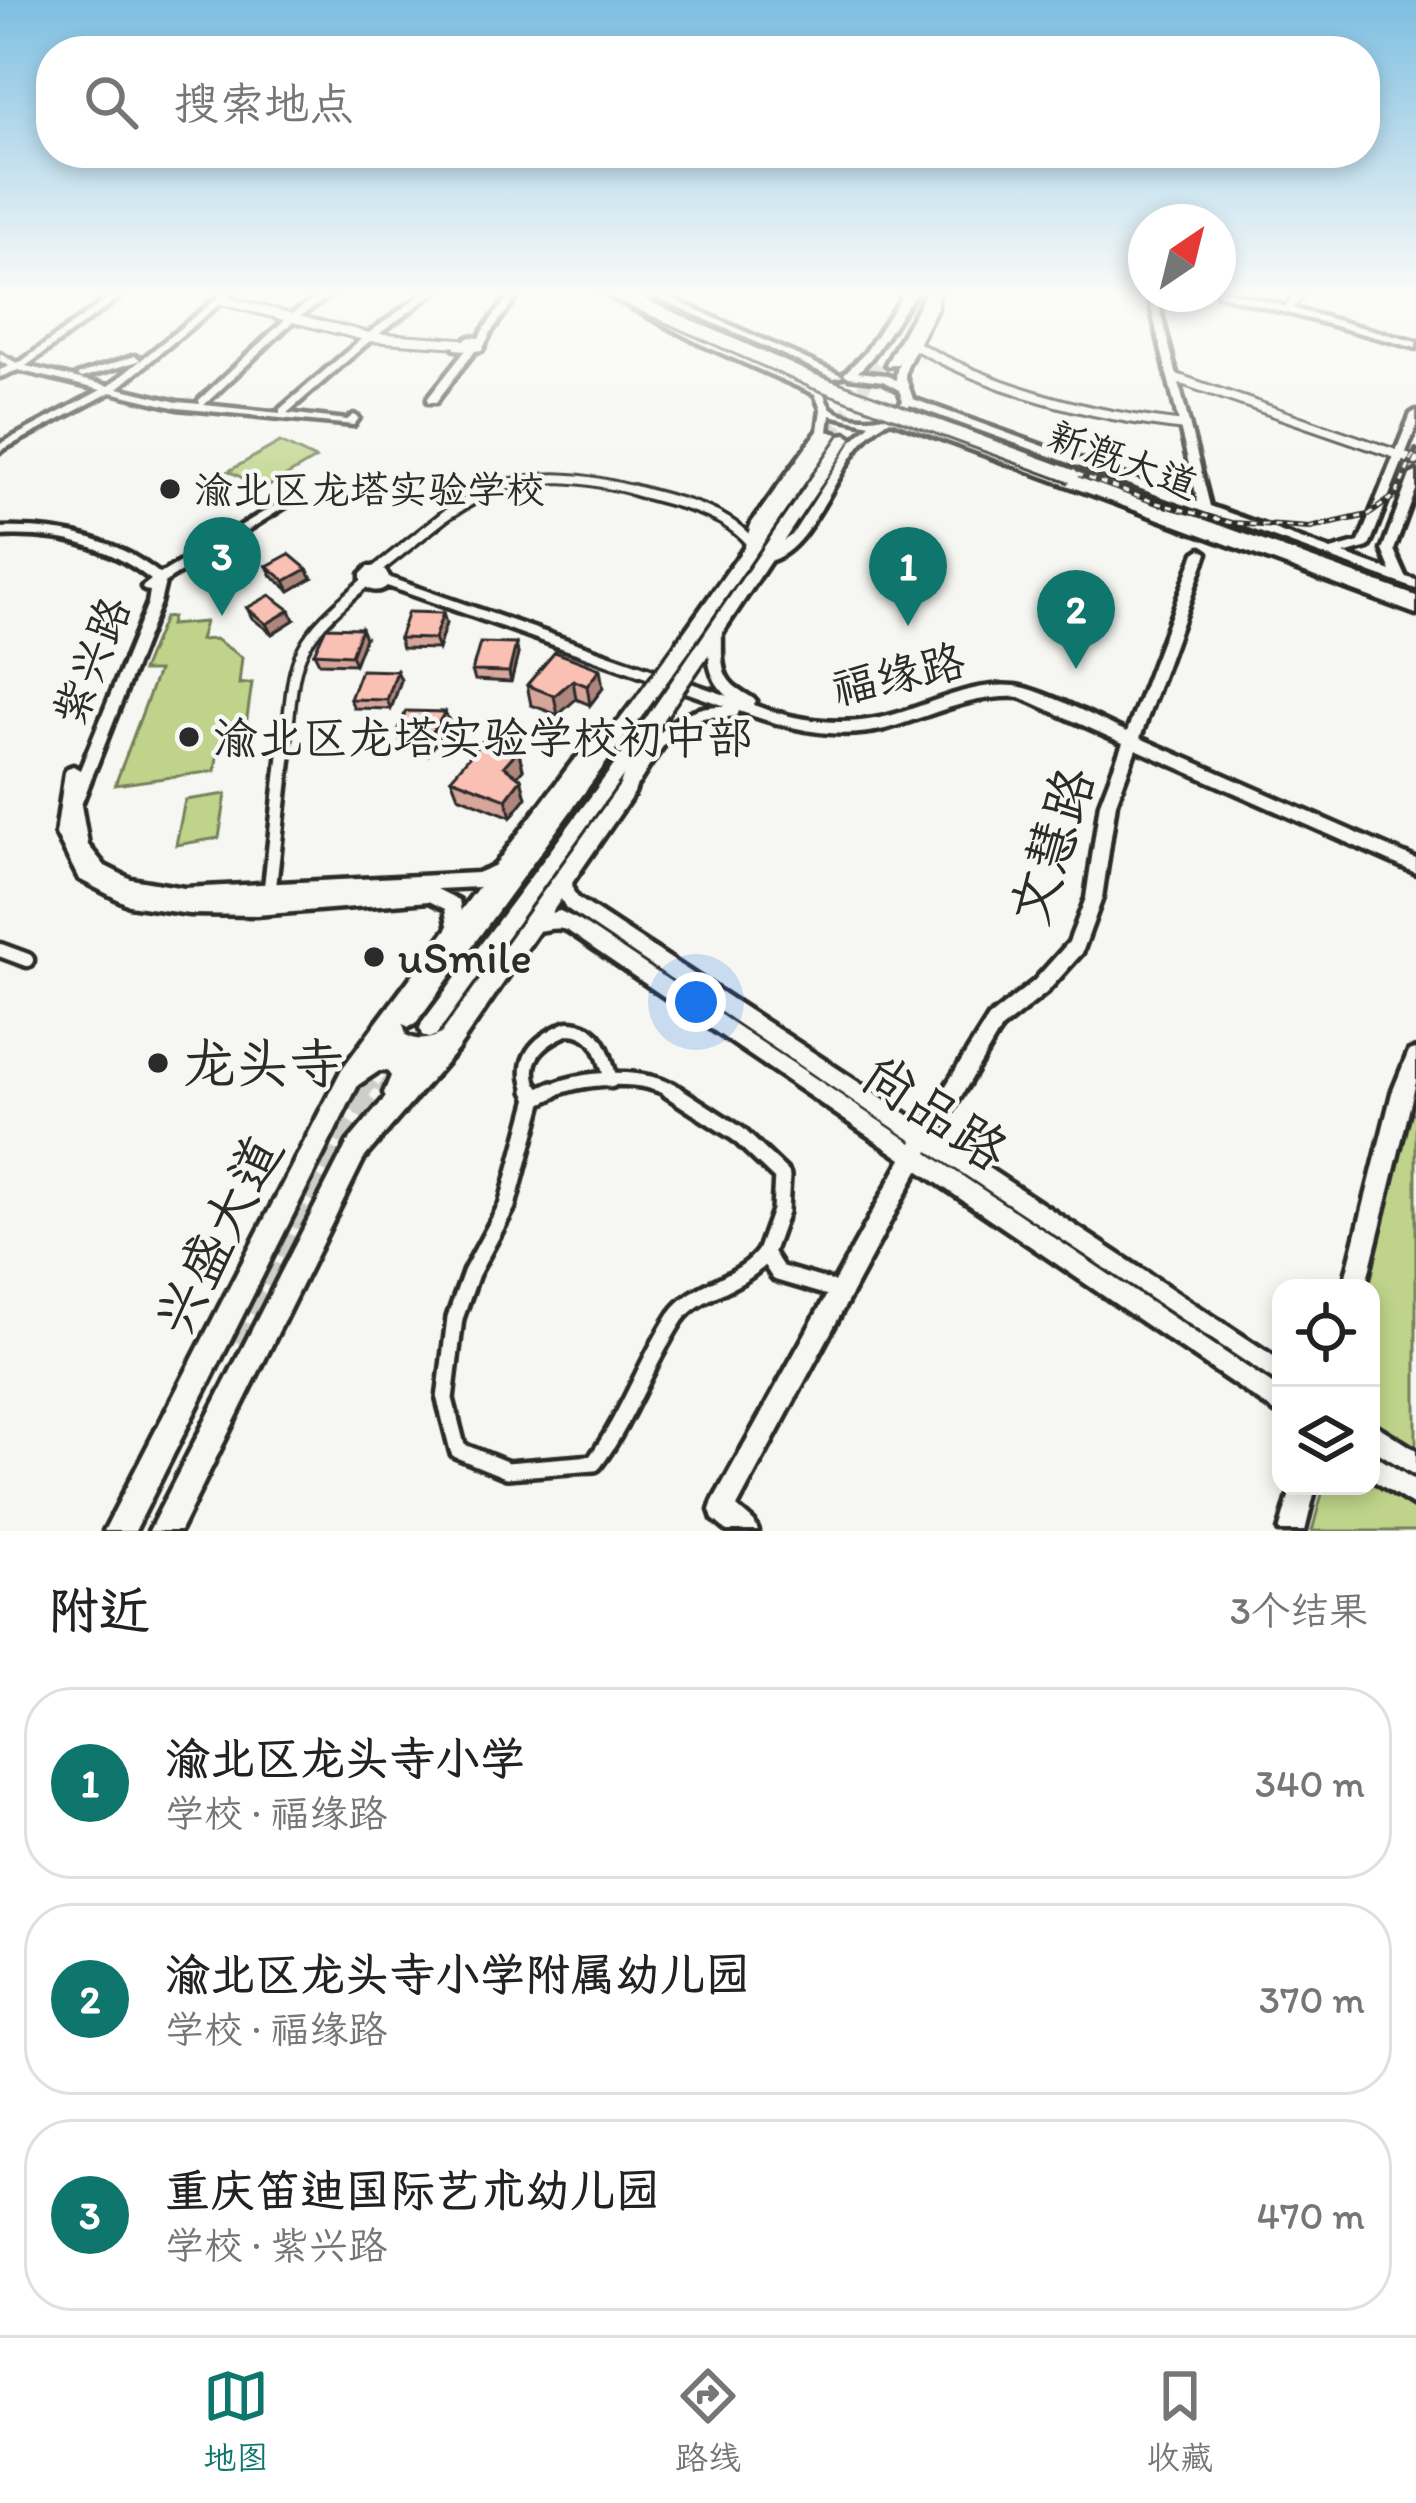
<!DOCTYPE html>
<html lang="zh">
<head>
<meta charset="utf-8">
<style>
	:root { --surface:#fff; --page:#f6f6f6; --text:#222; --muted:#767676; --line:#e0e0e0; --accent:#0f766e }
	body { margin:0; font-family:Itim,"LXGW WenKai TC",sans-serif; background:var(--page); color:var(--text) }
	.controls { position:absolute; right:36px; bottom:36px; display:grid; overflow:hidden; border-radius:24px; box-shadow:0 6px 18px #0003 }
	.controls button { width:108px; height:108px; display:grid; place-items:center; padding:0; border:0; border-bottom:3px solid var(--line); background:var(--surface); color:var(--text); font:60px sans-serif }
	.compass { position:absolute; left:1128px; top:204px; width:108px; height:108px; border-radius:50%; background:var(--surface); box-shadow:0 6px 18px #0003; rotate:35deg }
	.you { position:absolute; left:696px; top:1002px; width:42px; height:42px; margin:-30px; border:9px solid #fff; border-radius:50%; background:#1a73e8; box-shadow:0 0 0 18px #1a73e833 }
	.badge { display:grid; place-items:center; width:78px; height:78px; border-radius:50%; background:var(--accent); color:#fff; font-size:39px; font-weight:700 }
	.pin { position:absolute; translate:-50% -99px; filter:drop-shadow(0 3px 6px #0008) }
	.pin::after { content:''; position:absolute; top:63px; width:42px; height:36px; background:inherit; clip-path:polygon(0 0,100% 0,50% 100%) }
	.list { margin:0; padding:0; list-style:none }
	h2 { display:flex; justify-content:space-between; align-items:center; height:156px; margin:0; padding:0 48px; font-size:51px }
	h2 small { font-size:39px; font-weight:400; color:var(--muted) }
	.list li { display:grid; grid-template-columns:78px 1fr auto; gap:36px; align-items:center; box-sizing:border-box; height:192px; margin:0 24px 24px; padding:0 24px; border:3px solid var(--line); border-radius:48px }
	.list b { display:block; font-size:45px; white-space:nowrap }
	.list p { margin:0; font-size:39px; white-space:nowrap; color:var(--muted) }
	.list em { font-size:39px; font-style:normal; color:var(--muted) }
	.icon { flex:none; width:66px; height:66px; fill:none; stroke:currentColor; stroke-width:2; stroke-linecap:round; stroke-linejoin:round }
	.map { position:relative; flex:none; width:1416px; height:1531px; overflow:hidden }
	.search { position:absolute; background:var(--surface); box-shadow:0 6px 18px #0003; left:36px; right:36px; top:36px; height:132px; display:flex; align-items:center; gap:30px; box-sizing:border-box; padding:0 42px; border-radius:48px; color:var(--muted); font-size:45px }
	.sheet { height:804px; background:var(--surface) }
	nav { display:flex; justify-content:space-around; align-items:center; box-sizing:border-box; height:168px; border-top:3px solid var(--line); background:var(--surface); font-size:33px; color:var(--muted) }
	nav a { display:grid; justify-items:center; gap:6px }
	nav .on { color:var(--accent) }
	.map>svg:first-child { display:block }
	.green { fill:#bfd48a; stroke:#75805a; stroke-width:3 }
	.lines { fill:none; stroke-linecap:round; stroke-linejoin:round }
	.secondary-tunnel-far1 { stroke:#cdcdca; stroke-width:16; stroke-dasharray:16 9; stroke-linecap:butt }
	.secondary-tunnel { stroke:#cdcdca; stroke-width:22; stroke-dasharray:22 10; stroke-linecap:butt }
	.primary-tunnel { stroke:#cdcdca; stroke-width:12; stroke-dasharray:12 6; stroke-linecap:butt }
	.street-far3-casing { stroke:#2b2b2b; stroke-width:14 }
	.street-far2-casing { stroke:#2b2b2b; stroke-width:16 }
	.street-far1-casing { stroke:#2b2b2b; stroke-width:21 }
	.street-casing { stroke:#2b2b2b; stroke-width:24 }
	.secondary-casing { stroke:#2b2b2b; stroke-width:9 }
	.primary-casing { stroke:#2b2b2b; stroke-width:9 }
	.street-far3 { stroke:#f6f6f2; stroke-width:8 }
	.street-far2 { stroke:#f6f6f2; stroke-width:9 }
	.street-far1 { stroke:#f6f6f2; stroke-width:12 }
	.street { stroke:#f6f6f2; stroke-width:15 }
	.secondary { fill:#f6f6f2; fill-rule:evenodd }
	.primary { fill:#f6f6f2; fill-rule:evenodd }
	.rail-casing { stroke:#2b2b2b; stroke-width:6 }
	.rail { stroke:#f6f6f2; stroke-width:3; stroke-dasharray:6; stroke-linecap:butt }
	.primary-bridge-far1-casing { stroke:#2b2b2b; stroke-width:18; stroke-linecap:butt }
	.primary-bridge-casing { stroke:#2b2b2b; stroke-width:22; stroke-linecap:butt }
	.primary-bridge-far1 { stroke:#f6f6f2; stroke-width:12 }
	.primary-bridge { stroke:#f6f6f2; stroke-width:15 }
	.wall { fill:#d7a59a; stroke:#2b2b2b; stroke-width:3 }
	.shaded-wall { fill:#af867d; stroke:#2b2b2b; stroke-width:3 }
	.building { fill:#fac0b3; stroke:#2b2b2b; stroke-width:3 }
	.poi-dot { fill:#2b2b2b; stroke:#f6f6f2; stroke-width:4.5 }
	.labels { text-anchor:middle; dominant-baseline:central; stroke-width:9; stroke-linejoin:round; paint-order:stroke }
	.far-street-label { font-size:39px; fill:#2b2b2b; stroke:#f6f6f2 }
	.far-poi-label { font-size:39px; fill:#2b2b2b; stroke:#f6f6f2; text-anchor:start }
	.street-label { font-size:45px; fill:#2b2b2b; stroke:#f6f6f2 }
	.poi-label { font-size:45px; fill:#2b2b2b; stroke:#f6f6f2; text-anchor:start }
	.near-street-label { font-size:54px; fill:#2b2b2b; stroke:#f6f6f2 }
	.near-poi-label { font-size:54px; fill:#2b2b2b; stroke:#f6f6f2; text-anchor:start }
</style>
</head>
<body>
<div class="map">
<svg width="1416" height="1531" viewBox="0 0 1416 1531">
	<rect width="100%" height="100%" fill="#f6f6f2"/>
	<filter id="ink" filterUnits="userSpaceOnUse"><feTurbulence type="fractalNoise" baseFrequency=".00833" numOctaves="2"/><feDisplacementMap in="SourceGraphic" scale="24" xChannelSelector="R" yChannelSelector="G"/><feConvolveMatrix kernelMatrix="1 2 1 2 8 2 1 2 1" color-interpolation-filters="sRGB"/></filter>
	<g filter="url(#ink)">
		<path class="green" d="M280 442 315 459 264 489 229 471Z
			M172 617 170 625 205 622 200 640 215 639 242 657 239 684 252 683 244 739 219 743 215 771 115 785 158 671H142L164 618Z
			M226 794 219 838 176 845 185 800Z
			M1416 1112V1455L1371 1425 1369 1288 1408 1115Z
			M1371 1471 1416 1501V1531H1312L1324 1486H1371Z"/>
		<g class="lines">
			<path class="secondary-tunnel-far1" d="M362 1093 382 1061
				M383 1093 429 1029"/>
			<path class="secondary-tunnel" d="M246 1308 335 1134 364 1090
				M244 1346 348 1140 385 1090"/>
			<path class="primary-tunnel" d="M832 434 881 361"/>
			<defs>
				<path id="street-far3" d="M221 300 369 337 460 343
					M1289 308 1301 291
					M914 345C1000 392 1088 415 1185 426
					M1173 377 1416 461
					M481 493C537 470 587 477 643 493"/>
				<path id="street-far2" d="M633 490C674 502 724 509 752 544
					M375 571 447 514 488 490
					M285 754C296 655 287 649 366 582"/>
				<path id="street-far1" d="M269 896 285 751
					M0 950 27 960
					M533 1093C518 1060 537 1041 568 1028 599 1028 605 1056 611 1081
					M547 1093C580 1076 643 1072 675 1093"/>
				<path id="street" d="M532 1090 536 1098
					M553 1090 536 1098 507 1206 471 1273 455 1318 445 1399 458 1450 507 1470 594 1463C628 1418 645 1364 676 1317 697 1287 743 1285 765 1253
					M670 1090 738 1134 782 1176 780 1211 765 1253
					M765 1253 778 1273 839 1291"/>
				<path id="secondary" d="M118 291H128L26 366 109 386 226 291H235L118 388 177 402 200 404 199 400 290 315 327 291H337L296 319 204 405 280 413V409L366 335 427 291H437L372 339 287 413 347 420 354 415 359 418 354 425 177 408 111 392 0 451V444L101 390 18 370 0 377V370L9 366 0 361V354L17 363 22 361Z
					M513 291H521L491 332 482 350 475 351 436 402H428V398L466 350 455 349V345L470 337 479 338 483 330Z
					M600 291H611L707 340 823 390C825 396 826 403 831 408 843 419 874 421 888 414 896 410 897 407 903 401L899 390 883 381 849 377 844 374 865 353 901 298 909 291H918C896 316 883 349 858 372L886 375 896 380C897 349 925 323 930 291H938L937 307 907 366 905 376 913 399 1198 502 1148 294H1156L1210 506 1331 550 1359 542 1411 414 1416 411V427L1370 544 1368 547 1344 554 1391 571 1382 550 1410 475 1416 472V490L1394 550 1406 577 1416 580V589L910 405 899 416 1416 605V614L891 420C840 437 818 560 761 562V556L792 535 854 439 870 424 830 415 828 431 763 524 756 550 754 553H746L744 550 751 524 818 431 821 409 815 394 701 344Z
					M644 291H655L843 376 834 378Z
					M1218 291H1228L1416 342V348L1218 294Z
					M135 356 140 359 138 361 82 378 77 375Z
					M292 495 298 498 296 500 165 582 160 603 81 805 88 845 105 866 131 879 184 888 477 873 501 863 507 865 509 871 615 730H625L627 734 415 1024 409 1027 403 1024 400 1018 403 1012 458 938 450 936 445 909 429 901 256 915 189 914 129 905 79 879 56 834 65 772 68 768 73 766 80 770 148 603 150 591 144 590 142 587 151 580C107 544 56 533 0 536V528C58 526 114 537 160 574ZM505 876 464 930 459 900 437 889 478 887Z
					M1201 549 1207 553 1140 738 1416 859V873L1136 749 1116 803 1102 898 1082 953 1046 993 1001 1029 938 1135 1281 1361V1385L929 1151 928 1153 1281 1390V1416L918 1170 737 1507 754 1522 758 1531H727L713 1519 710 1510 713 1501 902 1159 568 931C553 924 540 935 525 929L522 924 525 919 560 911 580 921 912 1143 913 1141 566 908 557 892 559 872 565 870 571 872 573 891 578 898 922 1124 989 1017 1034 981 1069 942 1086 898 1100 803 1123 743 1020 697C971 694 931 716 885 729 835 741 786 728 739 711L737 716C724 718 711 715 698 719 670 728 653 761 638 784H628L625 780 628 776C652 739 675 704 725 706L387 586C378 594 367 591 361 581V574L368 567H382L390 578 728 696C707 678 707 656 709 630L716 625 721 627C724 645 717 669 732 684 739 691 749 695 756 701L753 705C800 722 849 729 899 713 937 701 974 682 1015 686 1042 689 1100 720 1127 732L1195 553Z
					M640 735 647 741 645 745 436 1035 429 1038 422 1035 420 1029 422 1023 635 737Z
					M1416 1049V1082L1365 1288H1343L1392 1093 1409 1051Z
					M1371 1422 1416 1450V1476L1371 1448Z
					M1371 1453 1416 1481V1507L1371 1479Z
					M1292 1486H1316L1305 1531H1279Z"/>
				<path id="primary" d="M927 291H937L898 364 888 366 886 364Z
					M827 431 838 434 690 649H678L676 645 678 641Z
					M846 434 852 438 707 656H695L693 652 695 648 841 435Z
					M1072 472 1416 596V607L1067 479 1065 476Z
					M637 704 643 705 646 710C629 737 601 751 582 776 519 856 462 941 403 1023L406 1035C417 1042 430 1040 441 1034L620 785 636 734 651 711H663L666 716 653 736 634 793 457 1050 364 1158 180 1531H149L348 1142 386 1097 384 1093 391 1076 387 1071H379L358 1085 135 1531H104L342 1069 573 761 619 721 631 705Z"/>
			</defs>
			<use href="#street-far3" class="street-far3-casing"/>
			<use href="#street-far2" class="street-far2-casing"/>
			<use href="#street-far1" class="street-far1-casing"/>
			<use href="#street" class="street-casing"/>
			<use href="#secondary" class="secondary-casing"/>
			<use href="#primary" class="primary-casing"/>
			<use href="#street-far3" class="street-far3"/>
			<use href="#street-far2" class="street-far2"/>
			<use href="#street-far1" class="street-far1"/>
			<use href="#street" class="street"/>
			<use href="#secondary" class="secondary"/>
			<use href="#primary" class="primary"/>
			<defs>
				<path id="rail" d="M621 291 792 370 1157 503 1232 523 1310 528 1368 515 1396 495 1416 450"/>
			</defs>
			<use href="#rail" class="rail-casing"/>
			<use href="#rail" class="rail"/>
			<defs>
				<path id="primary-bridge-far1" d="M620 295 814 381 1072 476"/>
				<path id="primary-bridge" d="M637 710 684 645
					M657 716 701 652"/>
			</defs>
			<use href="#primary-bridge-far1" class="primary-bridge-far1-casing"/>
			<use href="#primary-bridge" class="primary-bridge-casing"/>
			<use href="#primary-bridge-far1" class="primary-bridge-far1"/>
			<use href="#primary-bridge" class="primary-bridge"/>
		</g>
		<path class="wall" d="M267 566 312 578 290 591 272 576Z
			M247 608 294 620 272 634 252 618Z
			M446 623 438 649 402 648 399 638Z
			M365 638 355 664 319 663 314 653Z
			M516 644 518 654 511 682 475 680 472 671Z
			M555 652 603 688 590 705 576 699 558 715 531 705 527 685Z
			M397 671 401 680 391 709 354 708 350 699Z
			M445 712 449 721 429 754 413 752 411 746 401 742 397 733Z
			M518 750 523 769 517 776 521 779 526 798 511 817 458 796 451 778Z"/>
		<path class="shaded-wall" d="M307 569 312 578 290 591 285 581Z
			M290 610 294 620 272 634 266 624Z
			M443 613 446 623 438 649 434 639Z
			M361 628 365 638 355 664 351 655Z
			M516 644 518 654 511 682 509 672Z
			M600 669 603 688 590 705 587 686Z
			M397 671 401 680 391 709 387 700Z
			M573 680 576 699 558 715 554 696Z
			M445 712 449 721 429 754 425 744Z
			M518 750 523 769 510 785 504 766Z
			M521 779 526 798 511 817 506 799Z"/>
		<path class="building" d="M289 554 307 569 285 581 267 566Z
			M270 595 290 610 266 624 247 608Z
			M408 612 443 613 434 639 399 638Z
			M326 627 361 628 351 655 314 653Z
			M480 643 516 644 509 672 472 671Z
			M555 652 600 669 587 686 573 680 554 696 527 685Z
			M361 670 397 671 387 700 350 699Z
			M406 711 445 712 425 744 409 743 411 738 397 733Z
			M486 737 518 750 504 766 521 779 506 799 451 778Z"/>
	</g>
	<linearGradient id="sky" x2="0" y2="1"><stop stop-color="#7dbee0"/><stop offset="0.58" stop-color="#fbfbf9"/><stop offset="1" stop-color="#fbfbf9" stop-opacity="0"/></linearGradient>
	<rect width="1416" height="505" fill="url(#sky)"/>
	<g class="poi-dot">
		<circle cx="170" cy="489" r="12"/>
		<circle cx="189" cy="737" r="12"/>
		<circle cx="374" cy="957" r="12"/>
		<circle cx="158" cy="1063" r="12"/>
	</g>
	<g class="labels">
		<g class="far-street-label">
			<text transform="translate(1123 460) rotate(20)">新溉大道</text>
		</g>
		<g class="far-poi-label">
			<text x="194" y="489">渝北区龙塔实验学校</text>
		</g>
		<g class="street-label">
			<text transform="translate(91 661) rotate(-68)">紫兴路</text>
			<text transform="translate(898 674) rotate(-13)">福缘路</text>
		</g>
		<g class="poi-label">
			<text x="213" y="737">渝北区龙塔实验学校初中部</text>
			<text x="398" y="957">uSmile</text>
		</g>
		<g class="near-street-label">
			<text transform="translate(1052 846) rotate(-72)">文慧路</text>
			<text transform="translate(935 1112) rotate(34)">尚品路</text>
			<text transform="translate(218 1235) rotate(-63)">兴盛大道</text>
		</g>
		<g class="near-poi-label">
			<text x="182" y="1063">龙头寺</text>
		</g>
	</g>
</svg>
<div class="controls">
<button><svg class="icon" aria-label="locate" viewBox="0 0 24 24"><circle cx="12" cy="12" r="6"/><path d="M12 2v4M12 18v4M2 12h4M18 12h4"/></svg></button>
<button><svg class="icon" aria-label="layers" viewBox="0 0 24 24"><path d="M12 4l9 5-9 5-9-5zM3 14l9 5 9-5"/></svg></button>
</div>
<svg class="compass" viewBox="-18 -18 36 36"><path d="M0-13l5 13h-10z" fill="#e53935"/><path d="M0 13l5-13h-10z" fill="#767676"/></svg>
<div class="you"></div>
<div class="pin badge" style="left:908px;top:626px">1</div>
<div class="pin badge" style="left:1076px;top:669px">2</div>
<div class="pin badge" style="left:222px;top:616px">3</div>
<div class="search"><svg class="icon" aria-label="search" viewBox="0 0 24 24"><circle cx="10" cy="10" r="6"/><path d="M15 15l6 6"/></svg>搜索地点</div>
</div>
<section class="sheet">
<h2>附近<small>3个结果</small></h2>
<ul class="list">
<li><span class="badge">1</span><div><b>渝北区龙头寺小学</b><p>学校 · 福缘路</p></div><em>340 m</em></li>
<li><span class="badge">2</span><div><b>渝北区龙头寺小学附属幼儿园</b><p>学校 · 福缘路</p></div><em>370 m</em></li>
<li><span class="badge">3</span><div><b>重庆笛迪国际艺术幼儿园</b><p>学校 · 紫兴路</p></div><em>470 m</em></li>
</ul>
</section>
<nav>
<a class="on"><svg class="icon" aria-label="map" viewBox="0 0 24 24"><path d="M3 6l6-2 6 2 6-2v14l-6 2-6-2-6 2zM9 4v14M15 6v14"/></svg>地图</a>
<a><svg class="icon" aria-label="directions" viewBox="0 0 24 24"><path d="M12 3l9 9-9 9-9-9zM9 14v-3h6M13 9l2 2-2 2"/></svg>路线</a>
<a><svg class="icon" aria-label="saved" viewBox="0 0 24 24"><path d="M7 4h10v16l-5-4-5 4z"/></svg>收藏</a>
</nav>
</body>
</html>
